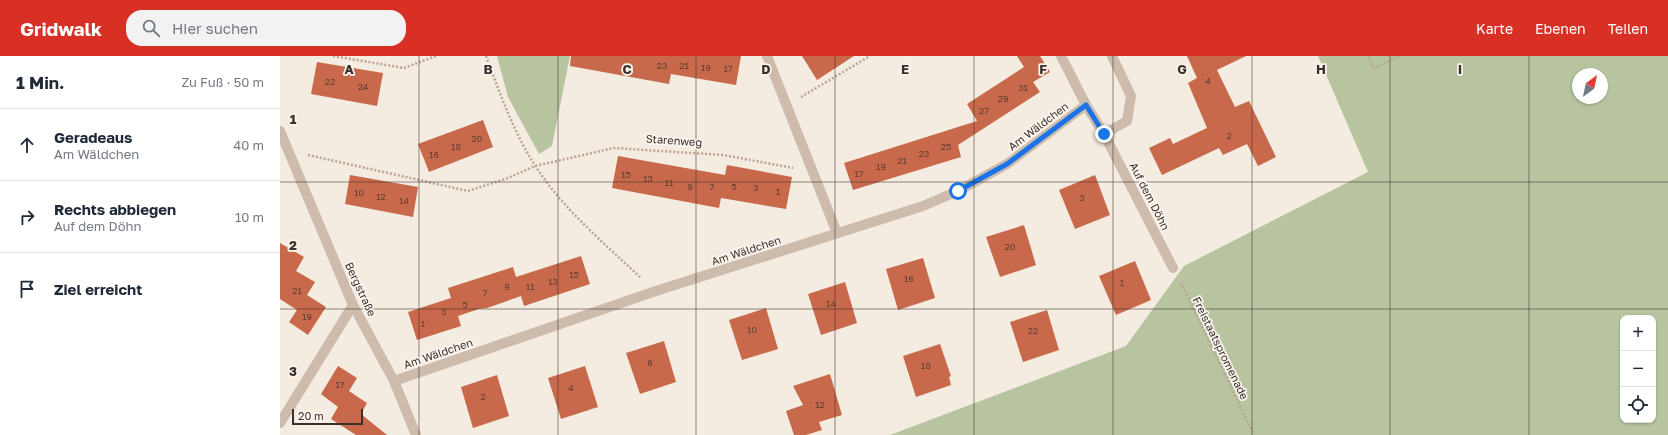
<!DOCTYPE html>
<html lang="de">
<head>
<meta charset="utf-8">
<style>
	:root { --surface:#fff; --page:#f2f2f3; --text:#1f2937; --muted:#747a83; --line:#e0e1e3; --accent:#d93025 }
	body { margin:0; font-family:"Golos Text",sans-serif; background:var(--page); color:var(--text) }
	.controls { position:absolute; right:12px; bottom:12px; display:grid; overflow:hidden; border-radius:8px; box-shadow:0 1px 3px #0004 }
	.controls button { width:36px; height:36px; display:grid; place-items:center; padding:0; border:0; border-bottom:1px solid var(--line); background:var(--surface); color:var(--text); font:20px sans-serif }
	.compass { position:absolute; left:1292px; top:12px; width:36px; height:36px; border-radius:50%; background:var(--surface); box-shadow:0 1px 3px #0004; rotate:33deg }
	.scale { position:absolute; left:12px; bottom:10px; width:71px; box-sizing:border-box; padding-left:4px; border:2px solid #3b302b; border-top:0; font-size:11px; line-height:14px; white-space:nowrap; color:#3b302b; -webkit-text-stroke:3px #fbf5ee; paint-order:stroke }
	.stop { position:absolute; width:12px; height:12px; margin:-9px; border:3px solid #1a73e8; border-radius:50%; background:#fff }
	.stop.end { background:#1a73e8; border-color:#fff; box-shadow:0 1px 4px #0008 }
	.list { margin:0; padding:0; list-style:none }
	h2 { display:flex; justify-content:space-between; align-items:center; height:52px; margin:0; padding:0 16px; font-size:17px }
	h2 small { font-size:13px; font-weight:400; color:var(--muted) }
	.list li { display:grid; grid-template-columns:26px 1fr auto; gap:12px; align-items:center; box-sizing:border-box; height:72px; padding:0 16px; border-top:1px solid var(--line) }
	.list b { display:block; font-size:15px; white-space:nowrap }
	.list p { margin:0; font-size:13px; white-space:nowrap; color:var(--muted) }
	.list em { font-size:13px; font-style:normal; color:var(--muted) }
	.icon { flex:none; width:22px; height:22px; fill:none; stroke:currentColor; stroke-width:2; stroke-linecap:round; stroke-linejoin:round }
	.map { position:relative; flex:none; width:1388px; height:379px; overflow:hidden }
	header { display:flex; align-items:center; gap:24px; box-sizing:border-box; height:56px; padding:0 20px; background:var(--accent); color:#fff }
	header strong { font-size:19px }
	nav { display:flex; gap:22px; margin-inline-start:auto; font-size:14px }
	.search { width:280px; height:36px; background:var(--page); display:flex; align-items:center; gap:10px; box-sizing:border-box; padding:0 14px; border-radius:16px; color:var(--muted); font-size:15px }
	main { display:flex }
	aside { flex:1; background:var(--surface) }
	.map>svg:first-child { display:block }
	.green { fill:#b8c4a0; fill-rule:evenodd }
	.building { fill:#c8694b }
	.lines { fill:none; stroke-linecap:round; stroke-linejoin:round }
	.path { stroke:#b9a596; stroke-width:2.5; stroke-dasharray:2 2; stroke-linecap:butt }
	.minor { stroke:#cdbbac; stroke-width:10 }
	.route { stroke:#1a73e8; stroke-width:5 }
	.grid { fill:none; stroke:#3b302b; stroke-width:1; stroke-opacity:0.55 }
	.labels { text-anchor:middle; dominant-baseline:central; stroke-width:3.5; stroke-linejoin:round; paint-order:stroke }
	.number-label { font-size:9px; fill:#5e3e33 }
	.street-label { font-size:11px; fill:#3b302b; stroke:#fbf5ee }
	.grid-label { font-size:13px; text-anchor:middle; font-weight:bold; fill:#3b302b; stroke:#fbf5ee; stroke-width:3.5; stroke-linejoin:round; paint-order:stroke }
</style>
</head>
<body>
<header>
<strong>Gridwalk</strong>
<div class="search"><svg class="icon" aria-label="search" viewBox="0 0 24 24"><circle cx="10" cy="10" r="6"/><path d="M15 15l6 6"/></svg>Hier suchen</div>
<nav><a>Karte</a><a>Ebenen</a><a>Teilen</a></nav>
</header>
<main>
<aside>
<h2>1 Min.<small>Zu Fuß · 50 m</small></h2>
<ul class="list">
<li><svg class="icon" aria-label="ahead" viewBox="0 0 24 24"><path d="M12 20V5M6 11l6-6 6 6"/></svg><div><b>Geradeaus</b><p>Am Wäldchen</p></div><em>40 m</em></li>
<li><svg class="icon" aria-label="right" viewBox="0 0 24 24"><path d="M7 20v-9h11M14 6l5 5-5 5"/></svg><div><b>Rechts abbiegen</b><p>Auf dem Döhn</p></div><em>10 m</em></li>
<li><svg class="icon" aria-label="arrive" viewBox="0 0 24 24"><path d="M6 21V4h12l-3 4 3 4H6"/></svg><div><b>Ziel erreicht</b></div></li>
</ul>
</aside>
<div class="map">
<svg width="1388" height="379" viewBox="0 0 1388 379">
	<rect width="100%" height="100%" fill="#f4ebe1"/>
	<path class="green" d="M217 0H290L272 90 259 98 228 41Z
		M1038 0H1388V379H610L846 290 904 210 1088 116ZM1298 18H1322V42H1298ZM1343 262H1373V364H1343Z"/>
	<path class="building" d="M291 0H461L456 29 391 18 389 28 290 10Z
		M522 0H574L537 24Z
		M737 0H760L770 16 753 26 760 36 678 89 681 101 573 134 564 107 697 65 687 48 744 11Z
		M907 0H966L937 14 955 51 969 45 996 101 978 110 967 88 943 99 939 92 882 119 869 92 890 82 893 88 927 72 908 27 917 22Z
		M37 6 103 17 97 50 31 38Z
		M203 64 213 91 149 116 138 88Z
		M338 100 445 119 447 109 512 121 506 153 441 142 439 152 332 132Z
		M70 119 138 131 133 161 65 148Z
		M815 119 830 159 795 173 779 134Z
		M744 169 756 209 720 221 706 181Z
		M0 187 24 201 16 215 35 226 27 239 46 251 28 279 9 266 17 254 0 243Z
		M301 200 310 228 244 250 241 240 207 252 199 253 178 260 181 270 137 284 128 256 171 242 168 232 233 211 236 221Z
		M643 202 655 242 618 254 606 213Z
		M855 205 871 244 836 259 819 220Z
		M565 226 577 267 541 279 528 238Z
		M486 252 498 293 462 304 449 264Z
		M767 254 779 294 743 306 730 266Z
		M384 285 396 326 360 338 346 297Z
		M660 288 671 320 669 321 671 329 636 341 623 300Z
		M58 310 77 322 69 335 87 347 81 358 107 379H76L51 363 58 351 41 338Z
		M305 310 318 351 281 363 268 322Z
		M550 318 562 359 539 366 542 374 526 379H514L506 355 523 349 513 330Z
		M217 319 229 360 193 372 181 331Z"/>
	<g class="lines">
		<path class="path" d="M53 0 124 12 156 0
			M206 0C220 38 234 77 256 111 284 154 324 187 361 222
			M1088 0 1094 12 1120 0
			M521 41 590 0
			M28 99 188 135 228 122 255 110 334 92 443 99 513 112
			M901 227 974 379"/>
		<path class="minor" d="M487 0 557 177
			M781 0 806 49 824 78 893 212
			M0 75 73 249 114 325 136 379
			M824 78 847 65 851 40 832 0
			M114 325 376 235 643 150 678 135 727 108 806 49
			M0 367 73 249"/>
	</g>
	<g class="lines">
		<path class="route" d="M678 135 727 108 806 49 824 78"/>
	</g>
	<path class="grid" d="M139 0V379M278 0V379M416 0V379M555 0V379M694 0V379M833 0V379M972 0V379M1110 0V379M1249 0V379M0 126H1388M0 253H1388"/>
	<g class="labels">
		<g class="number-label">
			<text x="382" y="9">23</text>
			<text x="404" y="9">21</text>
			<text x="426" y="11">19</text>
			<text x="448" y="12">17</text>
			<text x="928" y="24">4</text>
			<text x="50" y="25">22</text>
			<text x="83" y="30">24</text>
			<text x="743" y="31">31</text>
			<text x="723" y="42">29</text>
			<text x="704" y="54">27</text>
			<text x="949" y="79">2</text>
			<text x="197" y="82">20</text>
			<text x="176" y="90">18</text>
			<text x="666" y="90">25</text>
			<text x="644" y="97">23</text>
			<text x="154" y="98">16</text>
			<text x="622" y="104">21</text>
			<text x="601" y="110">19</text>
			<text x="579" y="117">17</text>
			<text x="346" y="118">15</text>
			<text x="368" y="122">13</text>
			<text x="389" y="126">11</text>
			<text x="410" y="130">9</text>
			<text x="432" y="130">7</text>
			<text x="454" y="130">5</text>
			<text x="476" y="131">3</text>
			<text x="498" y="135">1</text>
			<text x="79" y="136">10</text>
			<text x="101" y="140">12</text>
			<text x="802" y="141">3</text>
			<text x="124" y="144">14</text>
			<text x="730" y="190">20</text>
			<text x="294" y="218">15</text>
			<text x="629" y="222">16</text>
			<text x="273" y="225">13</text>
			<text x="842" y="226">1</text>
			<text x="227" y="230">9</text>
			<text x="250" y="230">11</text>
			<text x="17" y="234">21</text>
			<text x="205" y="236">7</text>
			<text x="551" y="247">14</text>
			<text x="185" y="248">5</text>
			<text x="164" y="255">3</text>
			<text x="27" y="260">19</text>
			<text x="143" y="267">1</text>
			<text x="472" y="273">10</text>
			<text x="753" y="274">22</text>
			<text x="370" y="306">6</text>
			<text x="646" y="309">18</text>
			<text x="60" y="328">17</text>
			<text x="291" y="331">4</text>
			<text x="203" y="340">2</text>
			<text x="540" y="348">12</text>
		</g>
		<g class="street-label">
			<text transform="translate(758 70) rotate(-37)">Am Wäldchen</text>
			<text transform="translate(394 84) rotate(4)">Starenweg</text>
			<text transform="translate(870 140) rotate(63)">Auf dem Döhn</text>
			<text transform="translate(466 194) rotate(-18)">Am Wäldchen</text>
			<text transform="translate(81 233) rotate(65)">Bergstraße</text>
			<text transform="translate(941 292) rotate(64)">Freistaatspromenade</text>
			<text transform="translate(158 297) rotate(-19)">Am Wäldchen</text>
		</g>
	</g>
	<g class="grid-label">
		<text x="69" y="18">A</text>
		<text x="208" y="18">B</text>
		<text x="347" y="18">C</text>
		<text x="486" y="18">D</text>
		<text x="625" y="18">E</text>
		<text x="763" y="18">F</text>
		<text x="902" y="18">G</text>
		<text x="1041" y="18">H</text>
		<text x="1180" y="18">I</text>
		<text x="13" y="68">1</text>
		<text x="13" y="194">2</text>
		<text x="13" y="320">3</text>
	</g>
</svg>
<div class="controls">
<button>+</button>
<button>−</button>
<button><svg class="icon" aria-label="locate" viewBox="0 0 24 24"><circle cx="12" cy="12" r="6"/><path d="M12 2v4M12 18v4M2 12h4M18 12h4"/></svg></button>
</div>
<svg class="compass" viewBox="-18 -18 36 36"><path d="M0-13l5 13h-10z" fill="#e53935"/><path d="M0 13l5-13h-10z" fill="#747a83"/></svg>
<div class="scale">20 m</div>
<div class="stop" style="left:678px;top:135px"></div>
<div class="stop end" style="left:824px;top:78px"></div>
</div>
</main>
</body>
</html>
